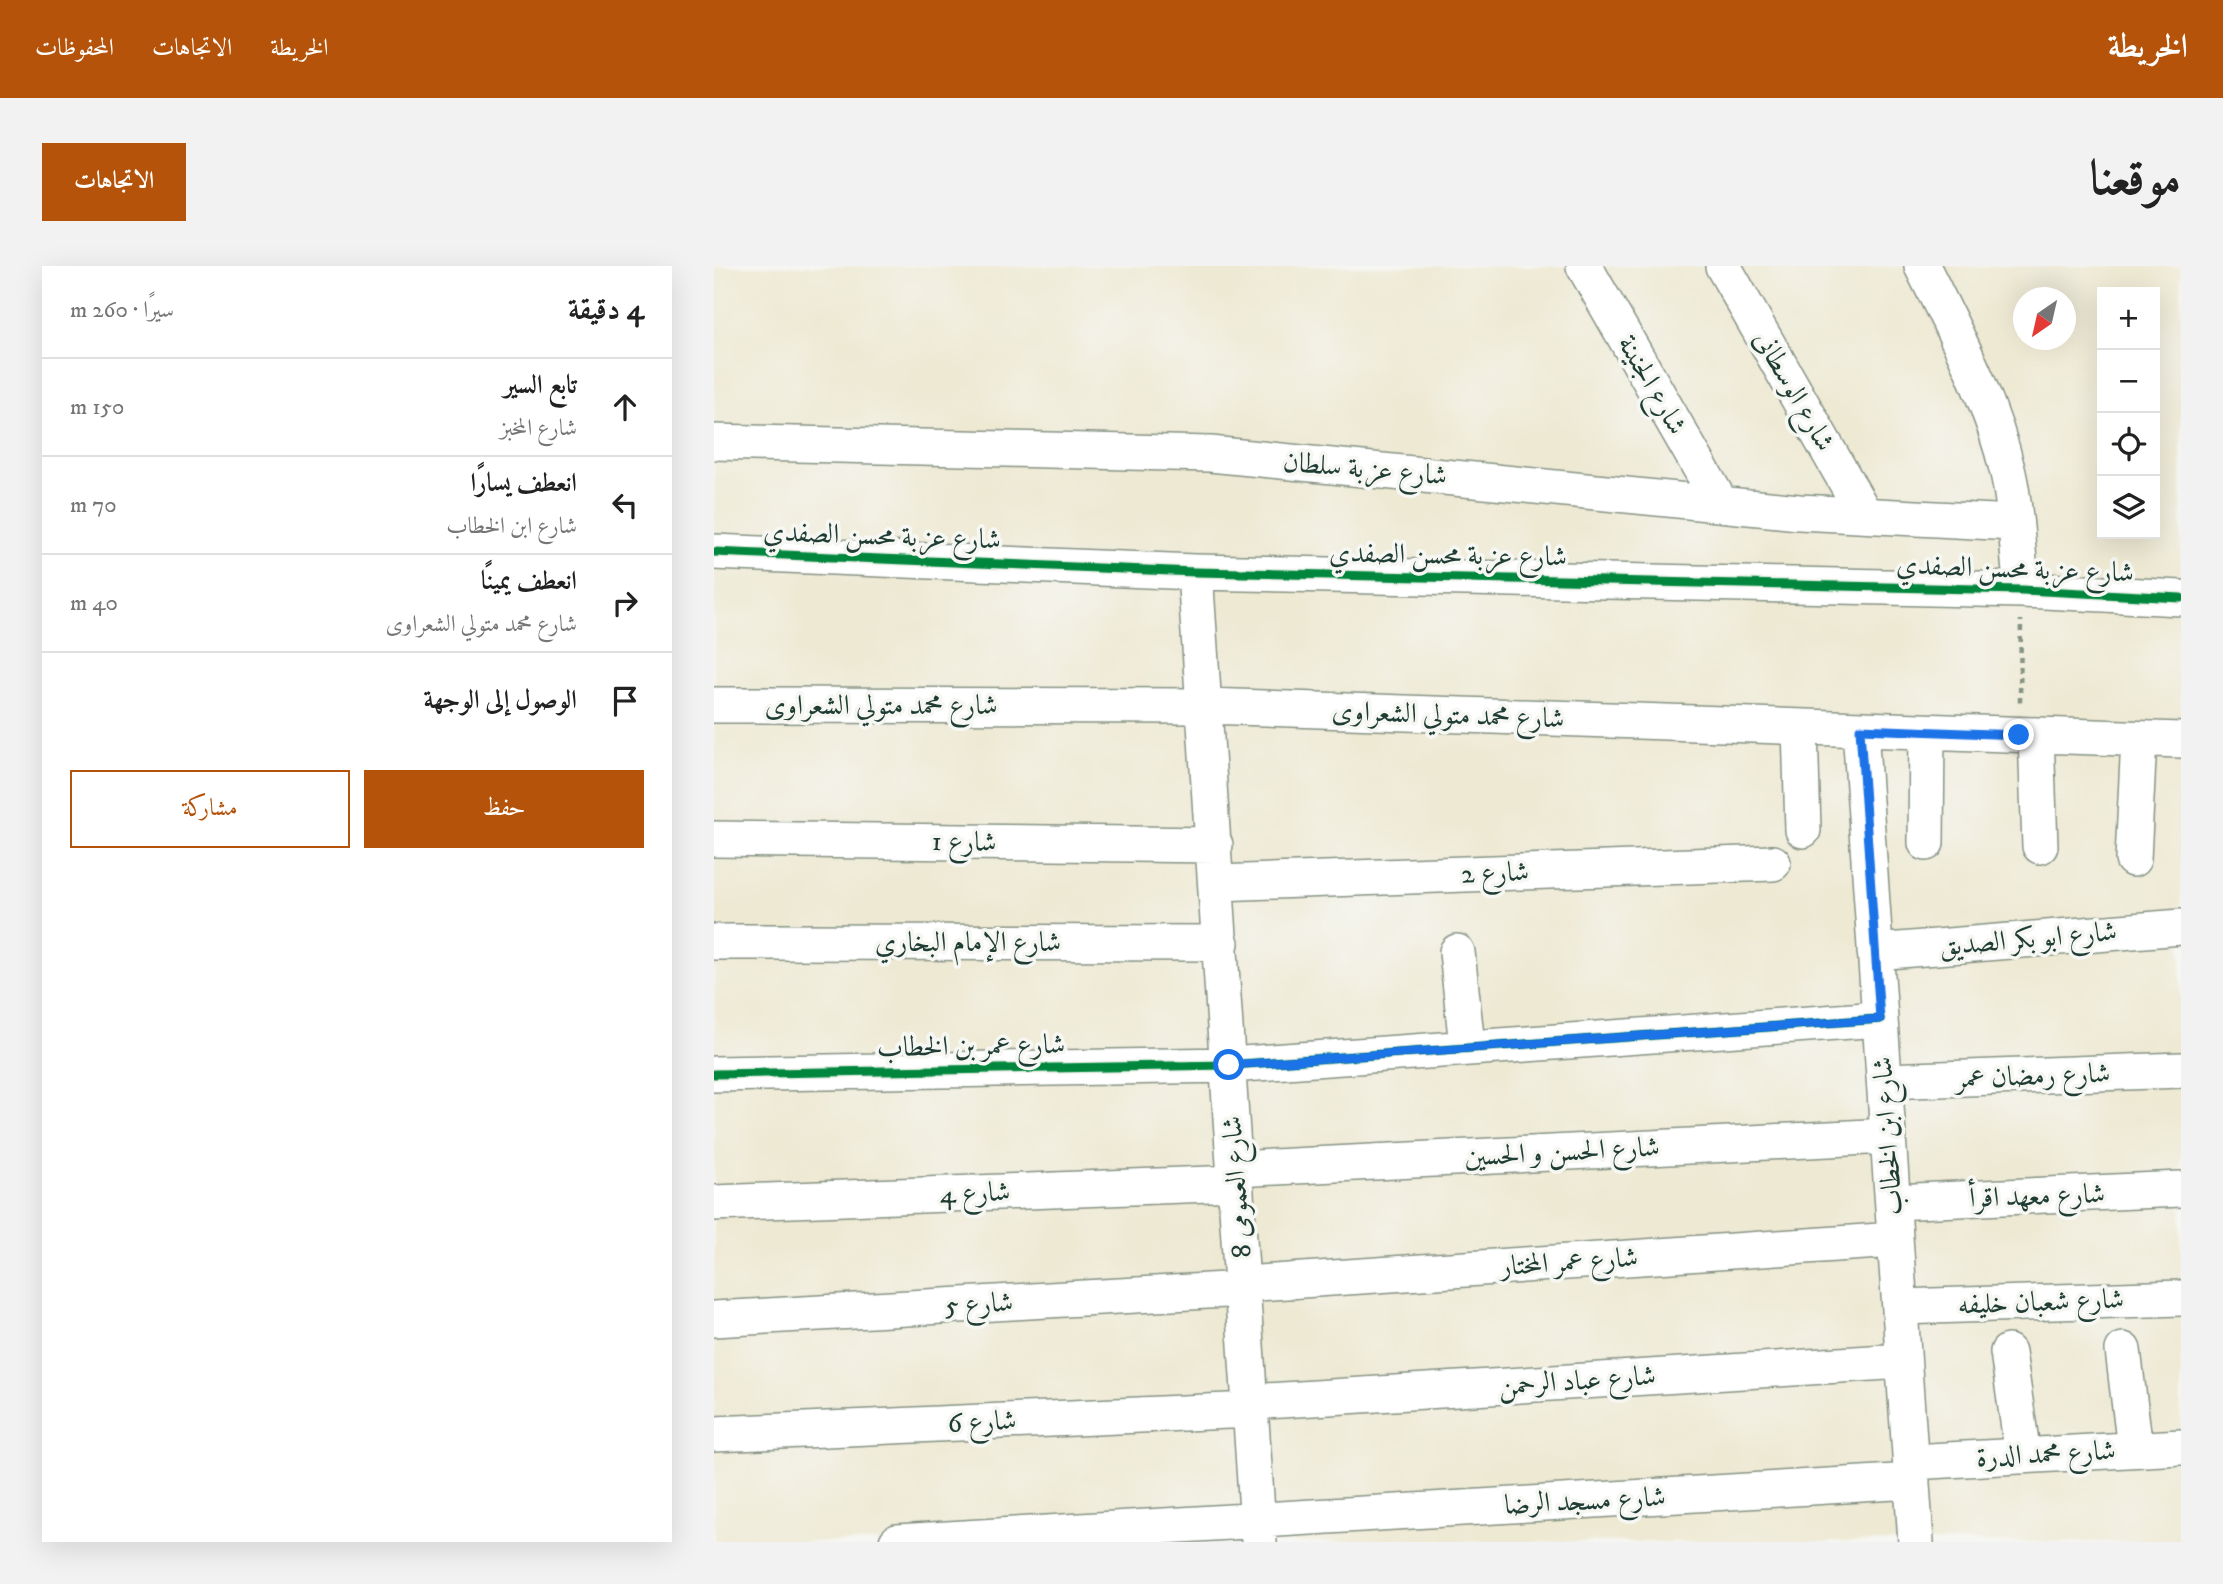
<!DOCTYPE html>
<html lang="ar">
<head>
<meta charset="utf-8">
<style>
	:root { --surface:#fff; --page:#f2f2f2; --text:#222; --muted:#767676; --line:#e0e0e0; --accent:#b45309 }
	body { margin:0; font-family:"IM FELL DW Pica",Amiri,serif; background:var(--page); color:var(--text); direction:rtl }
	.controls { position:absolute; right:21px; top:21px; display:grid; overflow:hidden; border-radius:0px; box-shadow:0 7px 28px #0002 }
	.controls button { width:63px; height:63px; display:grid; place-items:center; padding:0; border:0; border-bottom:2px solid var(--line); background:var(--surface); color:var(--text); font:35px sans-serif }
	.compass { position:absolute; left:1299px; top:21px; width:63px; height:63px; border-radius:50%; background:var(--surface); box-shadow:0 7px 28px #0002; rotate:214deg }
	.stop { position:absolute; width:21px; height:21px; margin:-16px; border:5px solid #1a73e8; border-radius:50%; background:#fff }
	.stop.end { background:#1a73e8; border-color:#fff; box-shadow:0 2px 7px #0008 }
	.list { margin:0; padding:0; list-style:none }
	h2 { display:flex; justify-content:space-between; align-items:center; height:91px; margin:0; padding:0 28px; font-size:30px }
	h2 small { font-size:23px; font-weight:400; color:var(--muted) }
	.list li { display:grid; grid-template-columns:46px 1fr auto; gap:21px; align-items:center; box-sizing:border-box; height:98px; padding:0 28px; border-top:2px solid var(--line) }
	.list b { display:block; font-size:26px; white-space:nowrap }
	.list p { margin:0; font-size:23px; white-space:nowrap; color:var(--muted) }
	.list em { font-size:23px; font-style:normal; color:var(--muted) }
	.actions { display:flex; gap:14px; padding:21px 28px }
	.actions a { flex:1; padding:16px 0; border:2px solid var(--accent); border-radius:0px; text-align:center; font-size:24px; color:var(--accent) }
	.actions .main { background:var(--accent); color:#fff }
	.icon { flex:none; width:38px; height:38px; fill:none; stroke:currentColor; stroke-width:2; stroke-linecap:round; stroke-linejoin:round }
	.map { position:relative; flex:none; width:1467px; height:1276px; overflow:hidden; direction:ltr; border-radius:0px }
	header { display:flex; align-items:center; gap:42px; box-sizing:border-box; height:98px; padding:0 35px; background:var(--accent); color:#fff }
	header strong { font-size:33px }
	nav { display:flex; gap:38px; margin-inline-start:auto; font-size:24px }
	.intro { display:flex; align-items:center; justify-content:space-between; box-sizing:border-box; height:168px; padding:0 42px }
	h1 { margin:0; font-size:49px }
	.button { padding:18px 32px; border-radius:0px; background:var(--accent); color:#fff; font-size:24px; font-weight:700 }
	main { display:flex; gap:42px; padding:0 42px }
	aside { flex:1; background:var(--surface); border-radius:0px; box-shadow:0 7px 28px #0002 }
	.map>svg:first-child { display:block }
	.lines { fill:none; stroke-linecap:round; stroke-linejoin:round }
	.minor-casing { stroke:#869384; stroke-width:38 }
	.path { stroke:#869384; stroke-width:4.5; stroke-dasharray:5 5; stroke-linecap:butt }
	.minor { stroke:#fff; stroke-width:35 }
	.cycleway-casing { stroke:#f6f6f2; stroke-width:13 }
	.cycleway { stroke:#00873e; stroke-width:9 }
	.route { stroke:#1a73e8; stroke-width:9 }
	.labels { text-anchor:middle; dominant-baseline:central; stroke-width:7; stroke-linejoin:round; paint-order:stroke }
	.street-label { font-size:28px; fill:#1f3d34; stroke:#f6f6f2 }
</style>
</head>
<body>
<header>
<strong>الخريطة</strong>
<nav><a>الخريطة</a><a>الاتجاهات</a><a>المحفوظات</a></nav>
</header>
<div class="intro"><h1>موقعنا</h1><a class="button">الاتجاهات</a></div>
<main>
<div class="map">
<svg width="1467" height="1276" viewBox="0 0 1467 1276">
	<rect width="100%" height="100%" fill="#f6f6f2"/>
	<filter id="ink" filterUnits="userSpaceOnUse"><feTurbulence type="fractalNoise" baseFrequency=".0143" numOctaves="2"/><feDisplacementMap in="SourceGraphic" scale="14" xChannelSelector="R" yChannelSelector="G"/><feConvolveMatrix kernelMatrix="1 2 1 2 8 2 1 2 1" color-interpolation-filters="sRGB"/></filter>
	<filter id="wash" filterUnits="userSpaceOnUse"><feTurbulence type="fractalNoise" baseFrequency=".00686" numOctaves="4" result="noise"/><feDisplacementMap in="SourceGraphic" scale="28" xChannelSelector="R" yChannelSelector="G"/><feGaussianBlur stdDeviation="1.57" result="paint"/><feColorMatrix in="noise" values="0 0 0 0 0 0 0 0 0 0 0 0 0 0 0 0 0 1.4 0 .05"/><feComposite in="paint" operator="in"/></filter>
	<g filter="url(#wash)">
		<rect width="100%" height="100%" fill="#eee9d3"/>
	</g>
	<g filter="url(#ink)">
		<g class="lines">
			<defs>
				<path id="minor" d="M870 0 1007 238
					M1009 0 1151 249
					M1208 0C1241 67 1277 133 1294 207 1303 245 1303 286 1308 324
					M0 176 496 188 1085 246 1300 257
					M0 286 481 306 1308 324 1467 332
					M481 306 545 1276
					M0 439 492 440 1467 474
					M1086 461 1089 564
					M1146 463 1202 1276
					M1322 469 1326 580
					M0 573 501 579
					M1212 577 1213 466
					M1419 593 1425 473
					M503 617 1059 597
					M0 676 507 677
					M743 686 753 780
					M1161 686 1467 661
					M0 808 515 799 1166 753
					M1171 815 1467 804
					M521 903 1174 870
					M1179 936 1467 923
					M0 937 522 917
					M529 1018 1181 974
					M1186 1041 1467 1032
					M0 1053 529 1023
					M1409 1084 1421 1183
					M1294 1086 1309 1190
					M536 1136 1189 1095
					M0 1168 537 1144
					M1197 1196 1467 1181
					M183 1276 1198 1215"/>
			</defs>
			<use href="#minor" class="minor-casing"/>
			<path class="path" d="M1306 436 1307 354"/>
			<use href="#minor" class="minor"/>
			<defs>
				<path id="cycleway" d="M0 286 481 306 1308 324 1467 332
					M0 808 515 799 1166 753"/>
			</defs>
			<use href="#cycleway" class="cycleway-casing"/>
			<use href="#cycleway" class="cycleway"/>
		</g>
	</g>
	<g class="lines" filter="url(#ink)">
		<path class="route" d="M515 799 1166 753 1146 463 1305 469"/>
	</g>
	<g class="labels">
		<g class="street-label">
			<text transform="translate(938 119) rotate(60)">شارع الجنينة</text>
			<text transform="translate(1080 125) rotate(60)">شارع الوسطانى</text>
			<text transform="translate(651 203) rotate(5)">شارع عزبة سلطان</text>
			<text transform="translate(168 270) rotate(2)">شارع عزبة محسن الصفدي</text>
			<text transform="translate(734 289) rotate(1)">شارع عزبة محسن الصفدي</text>
			<text transform="translate(1301 303) rotate(2)">شارع عزبة محسن الصفدي</text>
			<text x="167" y="439">شارع محمد متولي الشعراوى</text>
			<text transform="translate(734 449) rotate(2)">شارع محمد متولي الشعراوى</text>
			<text transform="translate(250 576) rotate(1)">شارع 1</text>
			<text transform="translate(781 607) rotate(-2)">شارع 2</text>
			<text transform="translate(1314 673) rotate(-5)">شارع ابو بكر الصديق</text>
			<text x="254" y="676">شارع الإمام البخاري</text>
			<text transform="translate(257 780) rotate(-1)">شارع عمر بن الخطاب</text>
			<text transform="translate(1319 810) rotate(-2)">شارع رمضان عمر</text>
			<text transform="translate(1174 870) rotate(-94)">شارع ابن الخطاب</text>
			<text transform="translate(848 886) rotate(-3)">شارع الحسن و الحسين</text>
			<text transform="translate(523 921) rotate(-94)">شارع العمومى 8</text>
			<text transform="translate(261 927) rotate(-2)">شارع 4</text>
			<text transform="translate(1323 930) rotate(-2)">شارع معهد اقرأ</text>
			<text transform="translate(855 996) rotate(-4)">شارع عمر المختار</text>
			<text transform="translate(1327 1036) rotate(-2)">شارع شعبان خليفه</text>
			<text transform="translate(265 1038) rotate(-3)">شارع 5</text>
			<text transform="translate(863 1115) rotate(-4)">شارع عباد الرحمن</text>
			<text transform="translate(268 1156) rotate(-3)">شارع 6</text>
			<text transform="translate(1332 1188) rotate(-3)">شارع محمد الدرة</text>
			<text transform="translate(871 1235) rotate(-3)">شارع مسجد الرضا</text>
		</g>
	</g>
</svg>
<div class="controls">
<button>+</button>
<button>−</button>
<button><svg class="icon" aria-label="locate" viewBox="0 0 24 24"><circle cx="12" cy="12" r="6"/><path d="M12 2v4M12 18v4M2 12h4M18 12h4"/></svg></button>
<button><svg class="icon" aria-label="layers" viewBox="0 0 24 24"><path d="M12 4l9 5-9 5-9-5zM3 14l9 5 9-5"/></svg></button>
</div>
<svg class="compass" viewBox="-18 -18 36 36"><path d="M0-13l5 13h-10z" fill="#e53935"/><path d="M0 13l5-13h-10z" fill="#767676"/></svg>
<div class="stop" style="left:515px;top:799px"></div>
<div class="stop end" style="left:1305px;top:469px"></div>
</div>
<aside>
<h2>4 دقيقة<small>سيرًا · 260 m</small></h2>
<ul class="list">
<li><svg class="icon" aria-label="ahead" viewBox="0 0 24 24"><path d="M12 20V5M6 11l6-6 6 6"/></svg><div><b>تابع السير</b><p>شارع المخبز</p></div><em>150 m</em></li>
<li><svg class="icon" aria-label="left" viewBox="0 0 24 24"><path d="M17 20v-9H6M10 6l-5 5 5 5"/></svg><div><b>انعطف يسارًا</b><p>شارع ابن الخطاب</p></div><em>70 m</em></li>
<li><svg class="icon" aria-label="right" viewBox="0 0 24 24"><path d="M7 20v-9h11M14 6l5 5-5 5"/></svg><div><b>انعطف يمينًا</b><p>شارع محمد متولي الشعراوى</p></div><em>40 m</em></li>
<li><svg class="icon" aria-label="arrive" viewBox="0 0 24 24"><path d="M6 21V4h12l-3 4 3 4H6"/></svg><div><b>الوصول إلى الوجهة</b></div></li>
</ul>
<div class="actions"><a class="main">حفظ</a><a>مشاركة</a></div>
</aside>
</main>
</body>
</html>
